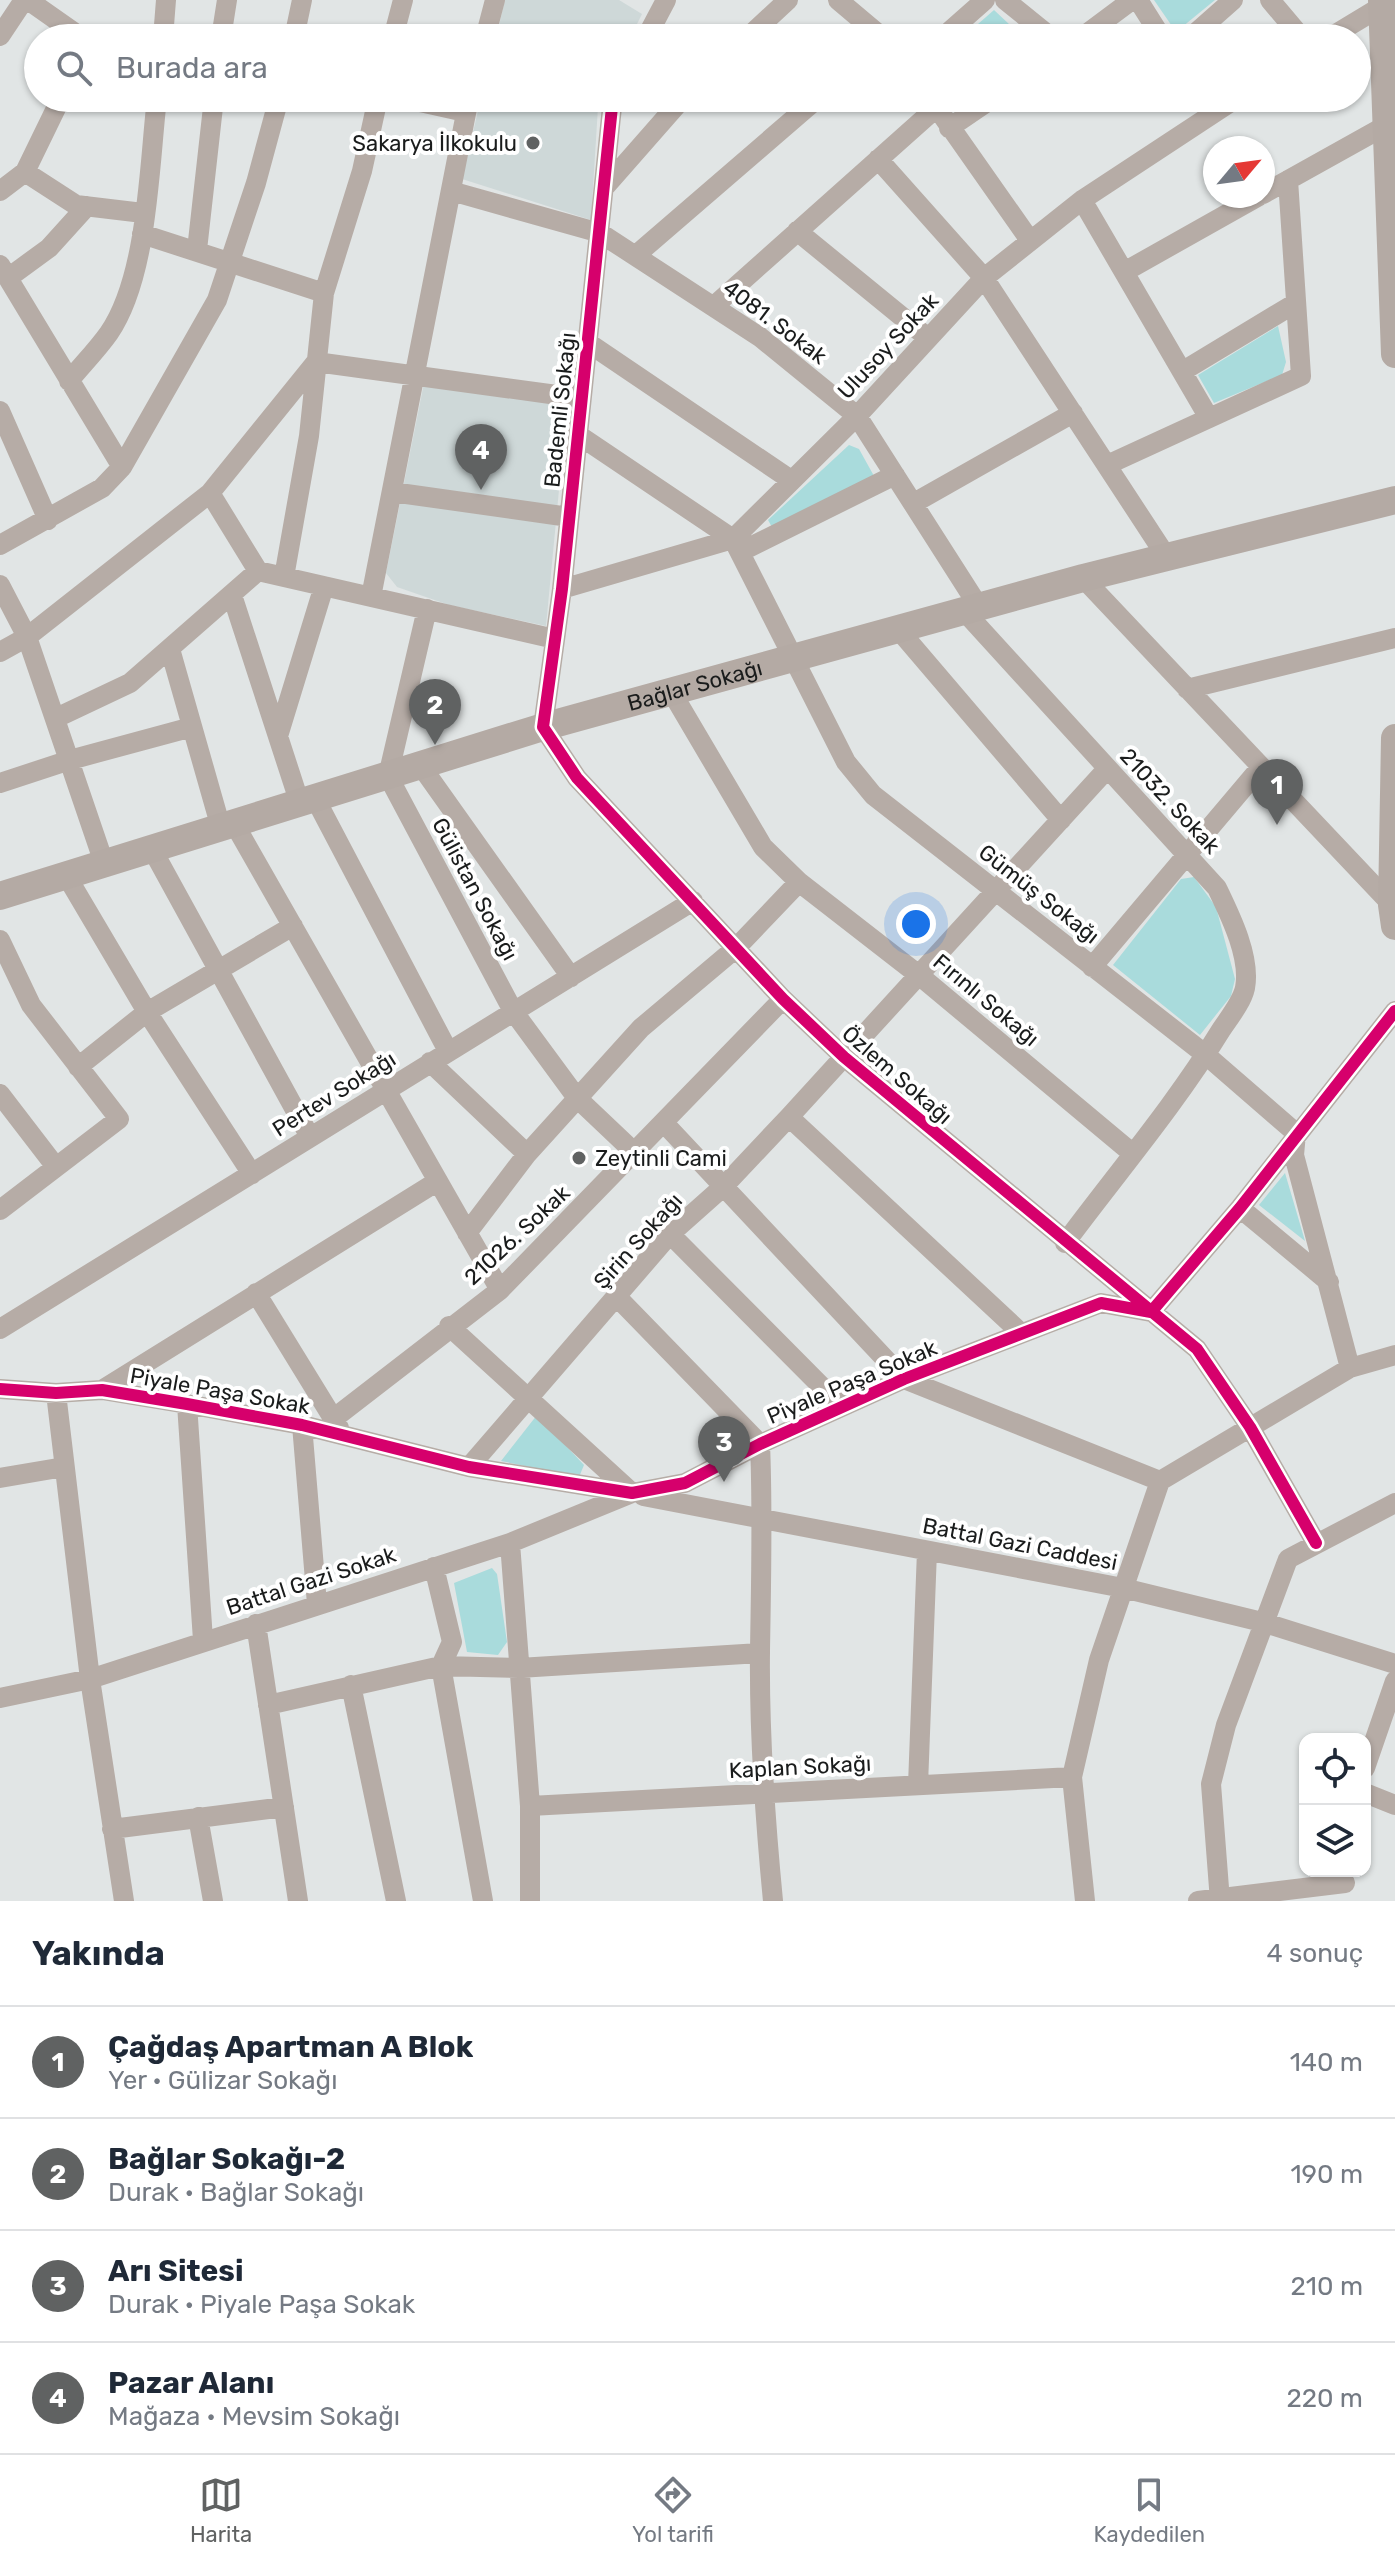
<!DOCTYPE html>
<html lang="tr">
<head>
<meta charset="utf-8">
<style>
	:root { --surface:#fff; --page:#f2f2f3; --text:#1f2937; --muted:#747a83; --line:#e0e1e3; --accent:#606262 }
	body { margin:0; font-family:Rubik,sans-serif; background:var(--page); color:var(--text) }
	.controls { position:absolute; right:24px; bottom:24px; display:grid; overflow:hidden; border-radius:16px; box-shadow:0 2px 6px #0004 }
	.controls button { width:72px; height:72px; display:grid; place-items:center; padding:0; border:0; border-bottom:2px solid var(--line); background:var(--surface); color:var(--text); font:40px sans-serif }
	.compass { position:absolute; left:1203px; top:136px; width:72px; height:72px; border-radius:50%; background:var(--surface); box-shadow:0 2px 6px #0004; rotate:61deg }
	.you { position:absolute; left:916px; top:924px; width:28px; height:28px; margin:-20px; border:6px solid #fff; border-radius:50%; background:#1a73e8; box-shadow:0 0 0 12px #1a73e833 }
	.badge { display:grid; place-items:center; width:52px; height:52px; border-radius:50%; background:var(--accent); color:#fff; font-size:26px; font-weight:700 }
	.pin { position:absolute; translate:-50% -66px; filter:drop-shadow(0 2px 4px #0008) }
	.pin::after { content:''; position:absolute; top:42px; width:28px; height:24px; background:inherit; clip-path:polygon(0 0,100% 0,50% 100%) }
	.list { margin:0; padding:0; list-style:none }
	h2 { display:flex; justify-content:space-between; align-items:center; height:104px; margin:0; padding:0 32px; font-size:34px }
	h2 small { font-size:26px; font-weight:400; color:var(--muted) }
	.list li { display:grid; grid-template-columns:52px 1fr auto; gap:24px; align-items:center; box-sizing:border-box; height:112px; padding:0 32px; border-top:2px solid var(--line) }
	.list b { display:block; font-size:30px; white-space:nowrap }
	.list p { margin:0; font-size:26px; white-space:nowrap; color:var(--muted) }
	.list em { font-size:26px; font-style:normal; color:var(--muted) }
	.icon { flex:none; width:44px; height:44px; fill:none; stroke:currentColor; stroke-width:2; stroke-linecap:round; stroke-linejoin:round }
	.map { position:relative; flex:none; width:1395px; height:1901px; overflow:hidden }
	.search { position:absolute; background:var(--surface); box-shadow:0 2px 6px #0004; left:24px; right:24px; top:24px; height:88px; display:flex; align-items:center; gap:20px; box-sizing:border-box; padding:0 28px; border-radius:44px; color:var(--muted); font-size:30px }
	.sheet { height:552px; background:var(--surface) }
	nav { display:flex; justify-content:space-around; align-items:center; box-sizing:border-box; height:112px; border-top:2px solid var(--line); background:var(--surface); font-size:22px; color:var(--muted) }
	nav a { display:grid; justify-items:center; gap:4px }
	nav .on { color:var(--accent) }
	.map>svg:first-child { display:block }
	.built { fill:#ced8d8 }
	.green { fill:#a9dbdc }
	.lines { fill:none; stroke-linecap:round; stroke-linejoin:round }
	.minor { stroke:#b6aca6; stroke-width:20 }
	.secondary { stroke:#b4aaa4; stroke-width:28 }
	.cycleway-casing { stroke:#fff; stroke-width:17 }
	.cycleway { stroke:#d6006c; stroke-width:12 }
	.poi-dot { fill:#606262; stroke:#fff; stroke-width:3 }
	.labels { text-anchor:middle; dominant-baseline:central; stroke-width:8; stroke-linejoin:round; paint-order:stroke }
	.poi-label { font-size:22px; fill:#1a1c1c; stroke:#fff; text-anchor:end }
	.street-label { font-size:22px; fill:#1a1c1c; stroke:#fff }
</style>
</head>
<body>
<div class="map">
<svg width="1395" height="1901" viewBox="0 0 1395 1901">
	<rect width="100%" height="100%" fill="#e1e5e5"/>
	<path class="built" d="M505 0H619L642 14 630 38H496Z
		M481 98H602L598 107 591 220 462 179Z
		M424 383 567 406 546 626 449 605 397 587 386 573Z"/>
	<path class="green" d="M1154 0H1215L1176 32Z
		M994 10 1024 38H962Z
		M1278 326 1286 362 1282 375 1214 403 1198 375Z
		M849 445 859 449 874 476 773 529 768 520Z
		M1194 877 1216 907 1235 979 1231 996 1200 1035 1113 965 1181 879Z
		M1285 1173 1305 1241 1259 1205Z
		M537 1415 584 1465 579 1477 501 1461Z
		M492 1568 497 1574 507 1642 498 1655 467 1652 454 1583Z"/>
	<g class="lines">
		<path class="minor" d="M28 0 82 38
			M838 0 883 38
			M1005 0 1052 38
			M1138 0 1162 38
			M1270 0 1302 38
			M0 36 24 0
			M163 38 166 0
			M221 38 227 0
			M294 38 302 0
			M393 38 403 0
			M485 38 495 0
			M646 38 666 0
			M747 38 788 0
			M942 38 985 0
			M1081 38 1132 0
			M1190 38 1233 0
			M1329 38 1382 6
			M402 98 465 112
			M616 98 612 107 562 589 543 727 577 778 783 999 844 1057 1197 1349 1250 1427 1316 1543
			M930 98 1029 239
			M949 128 993 98
			M878 159 984 278 1166 556
			M25 172 76 205 143 213
			M604 188 683 98
			M0 191 25 172 61 98
			M451 191 600 233 760 337 857 416 979 607
			M1263 194 1385 126
			M1082 200 1209 418
			M797 231 928 338
			M142 234 324 293 309 436 284 577
			M197 250 214 98
			M636 255 818 98
			M0 265 122 467
			M1124 272 1259 196
			M8 278 49 248 87 206
			M324 293 362 171 378 98
			M714 306 936 108
			M587 342 791 480
			M316 362 579 398
			M1183 371 1294 304
			M69 381C82 365 97 350 109 333 148 276 149 166 157 98
			M0 411 48 520
			M577 434 733 539 846 762 873 795 1206 1055 1296 1133 1294 1155 1350 1368
			M1107 465 1301 376 1288 180
			M392 492 569 517
			M914 503 1073 413
			M0 545 102 488 122 467 217 300 256 183 279 98
			M740 552 895 475
			M258 571 555 639
			M258 571 210 493 316 362
			M1083 578 1392 905
			M0 585 27 637 104 863
			M562 589 733 539 857 416 984 278 1082 200 1237 98
			M232 595 300 804
			M371 597 469 98
			M427 609 388 776 513 1011 577 1098 634 1152
			M965 612 1217 888C1230 915 1251 957 1245 988 1242 1002 1229 1018 1221 1030 1175 1105 1117 1173 1065 1243
			M898 629 1061 820
			M170 649 221 828
			M0 652 27 637 210 493
			M1187 689 1395 638
			M671 691 763 847 799 882 920 976 1132 1153
			M56 718 130 683 258 571
			M278 736 324 586
			M421 766 571 977
			M0 783 70 760 192 727
			M316 800 448 1051
			M235 825 500 1290
			M152 849 310 1137
			M66 875 147 1012 252 1174
			M0 940 31 1005 119 1119 0 1210
			M1092 967 1261 767
			M430 1062 527 1154
			M78 1067 147 1012 293 926
			M0 1094 56 1167
			M789 1117 1021 1333
			M664 1123 904 1379 1160 1481
			M1240 1208 1329 1282
			M467 1233 527 1154 641 1028 736 948 799 882
			M670 1234 842 1407
			M256 1293 339 1428
			M618 1298 760 1444C763 1513 761 1582 760 1651 759 1735 765 1818 773 1901
			M449 1326 632 1493
			M0 1329 693 901
			M0 1389 56 1393 102 1390 187 1404 302 1425 469 1467 632 1493 685 1483 760 1444 904 1379 1101 1303 1151 1312 1240 1208 1395 1011
			M102 1390 438 1181
			M56 1393 90 1679 124 1901
			M187 1404 203 1640
			M333 1419 500 1290 783 999
			M302 1425 317 1604
			M469 1467 670 1234 724 1186 789 1117 1107 769
			M0 1478 64 1467
			M643 1496 1123 1588 1262 1622 1395 1664
			M510 1543 530 1806V1901
			M434 1567 452 1642 441 1666 483 1901
			M256 1624 298 1901
			M351 1685 396 1901
			M0 1698 90 1679 510 1543 632 1493
			M268 1705 441 1666 519 1668 760 1653
			M1365 1768 1395 1681
			M918 1785 927 1551
			M1365 1793 1395 1805
			M530 1806 1072 1777
			M198 1817 213 1901
			M112 1829 284 1807
			M1085 1901 1072 1777 1099 1660 1160 1481 1350 1368 1395 1355
			M1198 1901 1345 1883
			M1220 1901 1211 1784 1226 1725 1288 1559 1395 1503"/>
		<g class="secondary">
			<path d="M1382 0 1395 354"/>
			<path d="M1395 738 1392 905 1395 926"/>
			<path id="s1" d="M0 896 543 727 1083 578 1395 500"/>
		</g>
		<defs>
			<path id="cycleway" d="M616 98 612 107 562 589 543 727 577 778 783 999 844 1057 1197 1349 1250 1427 1316 1543
				M0 1389 56 1393 102 1390 187 1404 302 1425 469 1467 632 1493 685 1483 760 1444 904 1379 1101 1303 1151 1312 1240 1208 1395 1011"/>
		</defs>
		<use href="#cycleway" class="cycleway-casing"/>
		<use href="#cycleway" class="cycleway"/>
	</g>
	<g class="poi-dot">
		<circle cx="533" cy="143" r="8"/>
		<circle cx="579" cy="1158" r="8"/>
	</g>
	<g class="labels">
		<g class="poi-label">
			<text x="517" y="143">Sakarya İlkokulu</text>
			<text x="595" y="1158" text-anchor="start">Zeytinli Cami</text>
		</g>
		<g class="street-label">
			<text transform="translate(775 322) rotate(37)">4081. Sokak</text>
			<text transform="translate(888 346) rotate(-47)">Ulusoy Sokak</text>
			<text transform="translate(560 410) rotate(-84)">Bademli Sokağı</text>
			<text stroke="none"><textPath href="#s1" startOffset="726">Bağlar Sokağı</textPath></text>
			<text transform="translate(1170 801) rotate(47)">21032. Sokak</text>
			<text transform="translate(475 889) rotate(62)">Gülistan Sokağı</text>
			<text transform="translate(1039 894) rotate(38)">Gümüş Sokağı</text>
			<text transform="translate(986 1000) rotate(40)">Fırınlı Sokağı</text>
			<text transform="translate(897 1075) rotate(41)">Özlem Sokağı</text>
			<text transform="translate(334 1094) rotate(-32)">Pertev Sokağı</text>
			<text transform="translate(517 1235) rotate(-43)">21026. Sokak</text>
			<text transform="translate(638 1241) rotate(-48)">Şirin Sokağı</text>
			<text transform="translate(852 1382) rotate(-23)">Piyale Paşa Sokak</text>
			<text transform="translate(220 1391) rotate(10)">Piyale Paşa Sokak</text>
			<text transform="translate(1020 1544) rotate(11)">Battal Gazi Caddesi</text>
			<text transform="translate(311 1581) rotate(-18)">Battal Gazi Sokak</text>
			<text transform="translate(800 1767) rotate(-3)">Kaplan Sokağı</text>
		</g>
	</g>
</svg>
<div class="controls">
<button><svg class="icon" aria-label="locate" viewBox="0 0 24 24"><circle cx="12" cy="12" r="6"/><path d="M12 2v4M12 18v4M2 12h4M18 12h4"/></svg></button>
<button><svg class="icon" aria-label="layers" viewBox="0 0 24 24"><path d="M12 4l9 5-9 5-9-5zM3 14l9 5 9-5"/></svg></button>
</div>
<svg class="compass" viewBox="-18 -18 36 36"><path d="M0-13l5 13h-10z" fill="#e53935"/><path d="M0 13l5-13h-10z" fill="#747a83"/></svg>
<div class="you"></div>
<div class="pin badge" style="left:1277px;top:825px">1</div>
<div class="pin badge" style="left:435px;top:745px">2</div>
<div class="pin badge" style="left:724px;top:1482px">3</div>
<div class="pin badge" style="left:481px;top:490px">4</div>
<div class="search"><svg class="icon" aria-label="search" viewBox="0 0 24 24"><circle cx="10" cy="10" r="6"/><path d="M15 15l6 6"/></svg>Burada ara</div>
</div>
<section class="sheet">
<h2>Yakında<small>4 sonuç</small></h2>
<ul class="list">
<li><span class="badge">1</span><div><b>Çağdaş Apartman A Blok</b><p>Yer · Gülizar Sokağı</p></div><em>140 m</em></li>
<li><span class="badge">2</span><div><b>Bağlar Sokağı-2</b><p>Durak · Bağlar Sokağı</p></div><em>190 m</em></li>
<li><span class="badge">3</span><div><b>Arı Sitesi</b><p>Durak · Piyale Paşa Sokak</p></div><em>210 m</em></li>
<li><span class="badge">4</span><div><b>Pazar Alanı</b><p>Mağaza · Mevsim Sokağı</p></div><em>220 m</em></li>
</ul>
</section>
<nav>
<a class="on"><svg class="icon" aria-label="map" viewBox="0 0 24 24"><path d="M3 6l6-2 6 2 6-2v14l-6 2-6-2-6 2zM9 4v14M15 6v14"/></svg>Harita</a>
<a><svg class="icon" aria-label="directions" viewBox="0 0 24 24"><path d="M12 3l9 9-9 9-9-9zM9 14v-3h6M13 9l2 2-2 2"/></svg>Yol tarifi</a>
<a><svg class="icon" aria-label="saved" viewBox="0 0 24 24"><path d="M7 4h10v16l-5-4-5 4z"/></svg>Kaydedilen</a>
</nav>
</body>
</html>
